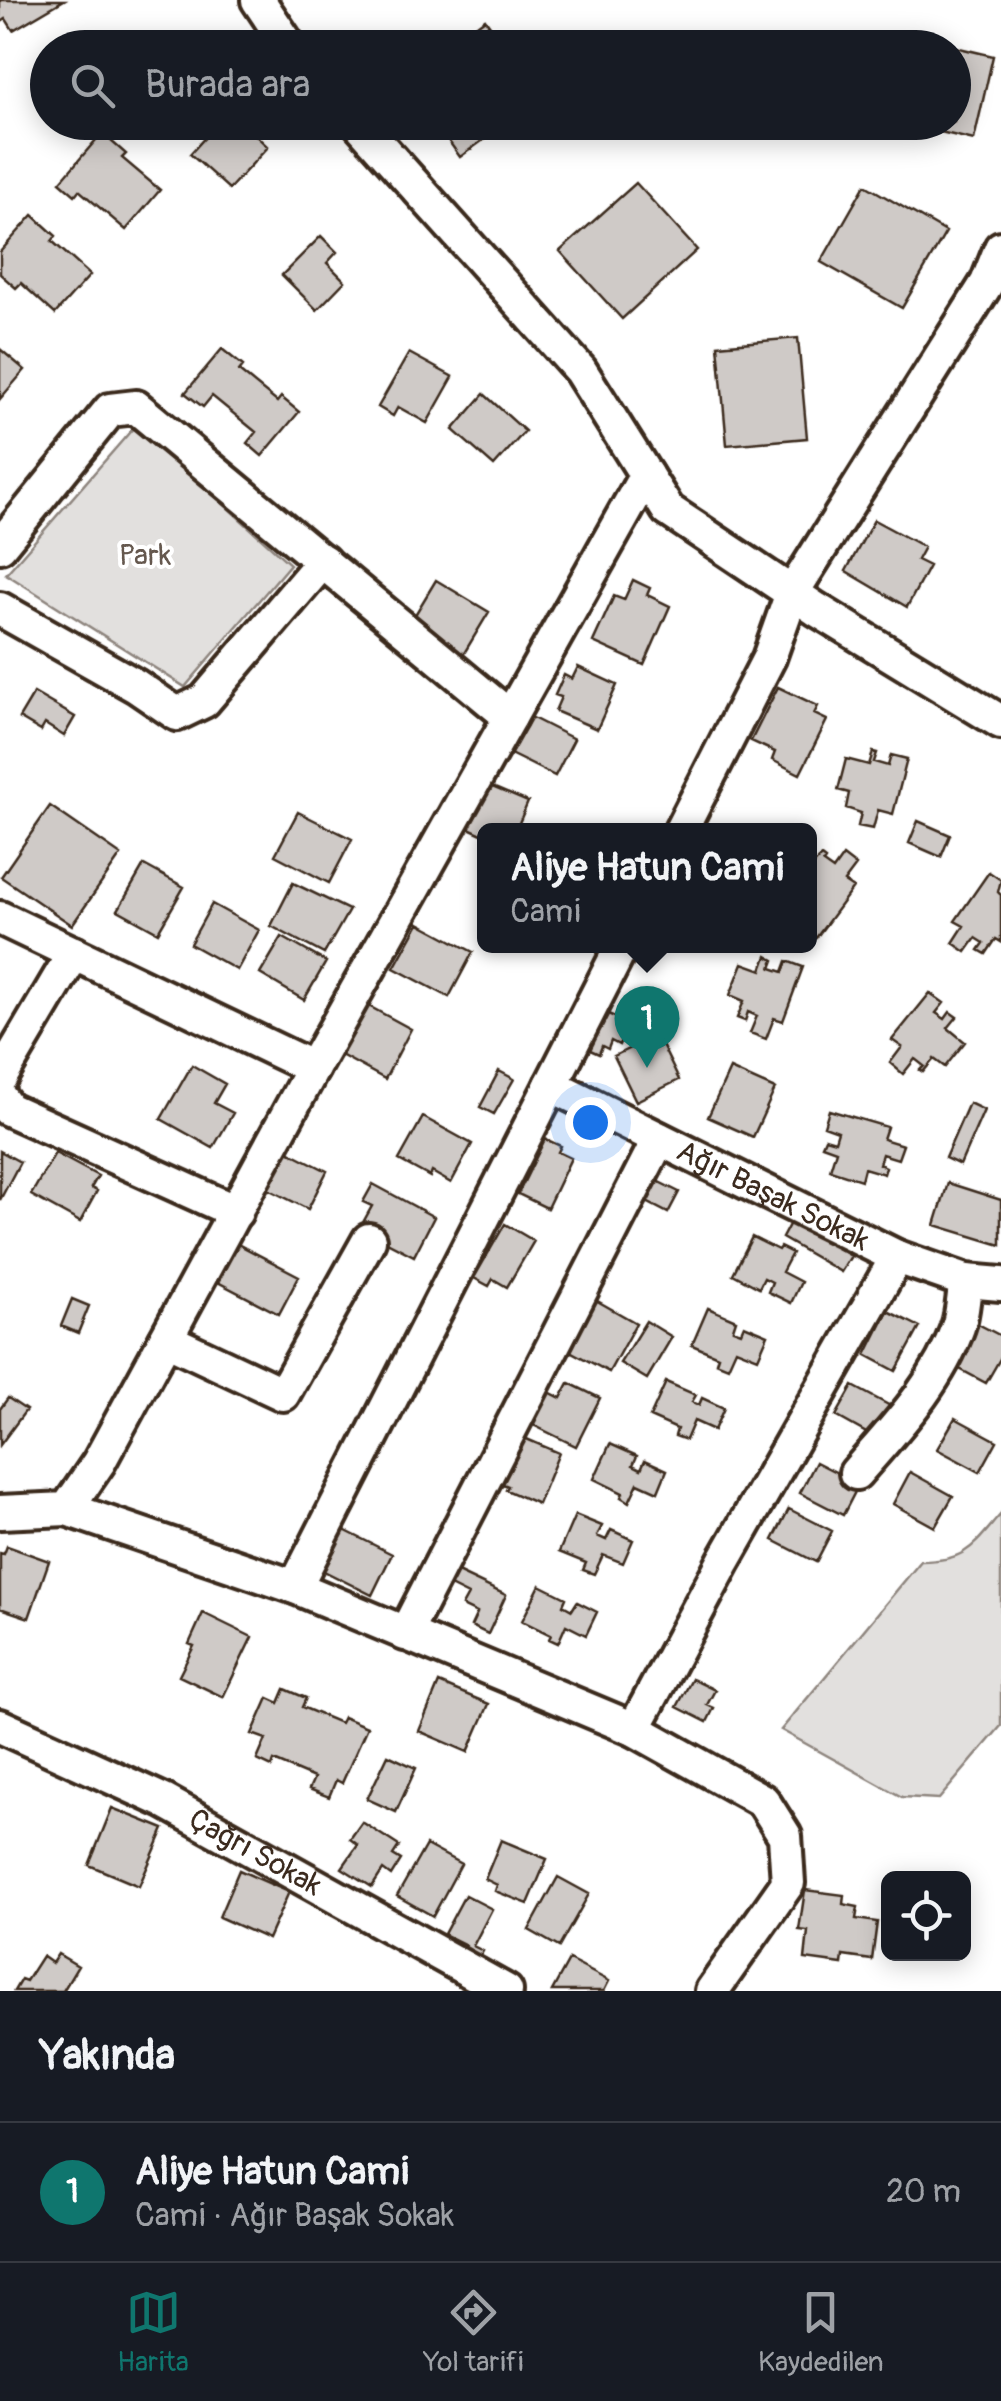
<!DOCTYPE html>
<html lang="tr">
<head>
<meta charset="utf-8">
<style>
	:root { --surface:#171b24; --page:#20242c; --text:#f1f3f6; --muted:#9ea1a6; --line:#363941; --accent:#0f766e }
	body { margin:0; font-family:Pangolin,sans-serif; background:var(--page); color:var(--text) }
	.controls { position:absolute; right:30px; bottom:30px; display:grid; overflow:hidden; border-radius:15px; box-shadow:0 5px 25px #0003 }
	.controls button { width:90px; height:90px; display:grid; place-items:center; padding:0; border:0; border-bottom:2px solid var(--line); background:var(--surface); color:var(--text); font:50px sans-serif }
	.you { position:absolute; left:590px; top:1122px; width:35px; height:35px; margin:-25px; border:8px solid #fff; border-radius:50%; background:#1a73e8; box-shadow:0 0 0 15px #1a73e833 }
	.badge { display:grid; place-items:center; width:65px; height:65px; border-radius:50%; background:var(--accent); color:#fff; font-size:32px; font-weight:700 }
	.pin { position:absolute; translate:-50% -82px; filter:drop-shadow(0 2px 5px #0008) }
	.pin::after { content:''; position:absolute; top:52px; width:35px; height:30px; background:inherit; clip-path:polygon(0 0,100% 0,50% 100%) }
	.popup { position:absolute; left:477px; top:823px; width:340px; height:130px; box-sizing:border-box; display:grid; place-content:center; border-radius:15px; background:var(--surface); filter:drop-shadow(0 2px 8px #0005); font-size:32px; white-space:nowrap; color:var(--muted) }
	.popup b { font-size:38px; color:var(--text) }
	.popup::after { content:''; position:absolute; left:50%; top:100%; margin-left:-20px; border:20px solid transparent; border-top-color:var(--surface) }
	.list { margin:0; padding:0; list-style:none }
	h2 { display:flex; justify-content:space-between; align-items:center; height:130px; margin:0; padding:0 40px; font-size:42px }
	h2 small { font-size:32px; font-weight:400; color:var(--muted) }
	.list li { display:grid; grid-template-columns:65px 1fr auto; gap:30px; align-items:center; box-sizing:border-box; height:140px; padding:0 40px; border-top:2px solid var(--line) }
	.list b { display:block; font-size:38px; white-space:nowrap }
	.list p { margin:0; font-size:32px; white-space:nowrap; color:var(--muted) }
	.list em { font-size:32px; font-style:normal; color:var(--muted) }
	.icon { flex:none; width:55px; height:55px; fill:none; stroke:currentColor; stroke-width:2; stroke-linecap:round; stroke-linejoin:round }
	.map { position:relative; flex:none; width:1001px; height:1991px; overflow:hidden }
	.search { position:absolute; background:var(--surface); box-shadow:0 5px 25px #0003; left:30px; right:30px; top:30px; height:110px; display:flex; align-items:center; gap:25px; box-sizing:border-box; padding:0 35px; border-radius:55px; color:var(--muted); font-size:38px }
	.sheet { height:270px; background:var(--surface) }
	nav { display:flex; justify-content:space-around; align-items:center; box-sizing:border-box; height:140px; border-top:2px solid var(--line); background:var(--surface); font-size:28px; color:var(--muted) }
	nav a { display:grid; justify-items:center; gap:5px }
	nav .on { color:var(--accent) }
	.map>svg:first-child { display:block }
	.green { fill:#e2e0de; stroke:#8e857e; stroke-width:2.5 }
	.building { fill:#cfcac7; stroke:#3b2a1e; stroke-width:2.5 }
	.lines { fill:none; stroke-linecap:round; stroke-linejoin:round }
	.minor-casing { stroke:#3b2a1e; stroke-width:40 }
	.minor { stroke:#fff; stroke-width:32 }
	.labels { text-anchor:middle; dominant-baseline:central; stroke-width:8; stroke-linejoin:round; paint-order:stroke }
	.park-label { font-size:30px; fill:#65584e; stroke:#fff }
	.street-label { font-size:30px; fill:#3b2a1e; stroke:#fff }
</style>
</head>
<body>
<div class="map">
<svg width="1001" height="1991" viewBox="0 0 1001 1991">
	<rect width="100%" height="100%" fill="#fff"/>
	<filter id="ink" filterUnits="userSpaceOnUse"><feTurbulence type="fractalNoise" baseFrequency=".01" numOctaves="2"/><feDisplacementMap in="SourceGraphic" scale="20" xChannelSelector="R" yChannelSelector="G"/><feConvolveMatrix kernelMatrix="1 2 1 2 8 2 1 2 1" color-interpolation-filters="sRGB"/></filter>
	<g filter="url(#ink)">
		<path class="green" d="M136 425 290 564 185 687 6 574Z
			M1001 1514V1726L939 1799 902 1797 781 1730 921 1561C967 1561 973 1546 1001 1514Z"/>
		<path class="building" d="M0 0H64L13 30 6 19 0 23Z
			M485 19 506 48H446Z
			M896 33 993 56 974 140 898 122H954V48H893Z
			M219 122 237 125 242 122 268 147 229 189 190 154Z
			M435 122H508L460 157Z
			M102 133 126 154 122 158 160 190 126 230 79 190 75 195 60 182Z
			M636 183 697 250 622 319 560 251Z
			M865 185 946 232 902 308 821 262Z
			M33 215 56 236 52 241 90 275 55 314 21 283 16 288 0 274V252Z
			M321 236 337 252 327 263 345 281 317 310 282 275Z
			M798 338 807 438 727 445 718 345Z
			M0 349 25 370 0 399Z
			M222 349 243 366 239 371 277 402 281 397 299 412 262 456 247 443 256 432 212 396 203 407 185 393Z
			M409 353 453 377 427 423 398 407 393 416 378 407Z
			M484 394 525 431 494 466 453 430Z
			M874 520 924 547 917 560 929 566 907 607 846 571Z
			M436 580 489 612 463 655 410 623Z
			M633 580 650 588 647 595 670 606 644 665 593 642 614 596 624 600Z
			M578 667 617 685 597 729 555 711 561 697 555 695 564 675 572 679Z
			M778 687 818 706 814 714 827 720 800 774 772 760 775 752 751 741Z
			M34 693 75 717 64 736 45 724 41 731 19 718Z
			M519 711 574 739 555 776 500 749Z
			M873 752 877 753 874 762 888 766 891 755 907 759 893 814 878 810 873 829 858 826 861 813 846 808 849 793 838 790 846 759 869 765Z
			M478 781 528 802 516 830H484V835L460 824Z
			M50 806 121 855 72 925 1 877Z
			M298 812 352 839 329 883 275 855Z
			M918 821 950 835 941 857 909 843Z
			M843 856 856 866 844 882 853 888 816 938 810 933V869L821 857 825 860 823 863 833 870Z
			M144 865 184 887 158 932 118 910Z
			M989 872 1001 880 998 892 1001 895V942L996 939 986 954 979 950 984 943 976 938 966 952 953 943 964 926 955 921Z
			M293 883 349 910 324 954 271 926Z
			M212 904 259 930 237 970 190 944Z
			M419 923 473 952 449 997 394 968Z
			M282 937 326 962 304 1000 260 974Z
			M767 956 774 960 771 968 783 972 787 961 803 967 783 1021 774 1018 766 1039 750 1033 757 1016 748 1012 745 1021 737 1018 744 1001 730 995 743 963 762 970Z
			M930 993 944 1003 936 1013 945 1019 950 1012 957 1017 948 1028 965 1042 945 1067 934 1059 923 1072 920 1070 924 1066 915 1059 903 1074 890 1063 902 1047 892 1040Z
			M365 1004 411 1029 385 1079 339 1054Z
			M595 1008 628 1023 619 1045 611 1041 608 1049 602 1046 599 1054 579 1045Z
			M657 1035 679 1080 636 1101 614 1056Z
			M192 1065 225 1084 214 1103 233 1113 213 1148 161 1119Z
			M730 1069 775 1089 753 1137 708 1117Z
			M499 1071 514 1079 494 1114 480 1107Z
			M969 1103 984 1110 960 1165 945 1158Z
			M829 1110 887 1127 883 1139 903 1145 898 1159 882 1154 879 1164 886 1167 884 1174 864 1168 861 1180 830 1170 836 1150 822 1145 825 1138 835 1141 838 1131 824 1126Z
			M423 1117 472 1144 451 1183 432 1172 430 1177 399 1160Z
			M545 1139 561 1146 558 1152 571 1158 547 1208 518 1194Z
			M284 1149 327 1171 308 1209 264 1187Z
			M0 1151 20 1162 0 1200Z
			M55 1153 98 1176 91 1188 97 1191 80 1222 31 1195Z
			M653 1179 679 1192 668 1213 641 1199Z
			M948 1183 1001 1200V1245L935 1225Z
			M373 1184 434 1217 414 1256 360 1228 372 1206 363 1202Z
			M791 1221 851 1256 841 1272 782 1238Z
			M505 1224 534 1241 507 1287 493 1279 489 1286 474 1278Z
			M752 1237 778 1250 780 1247 792 1253 782 1272 801 1282 791 1303 768 1292 772 1282 764 1278 759 1288 733 1274Z
			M230 1240 299 1276 279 1314 210 1278Z
			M585 1294 636 1323 609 1372 557 1344Z
			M72 1299 89 1306 78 1333 61 1326Z
			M708 1308 736 1320 733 1329 741 1332 744 1325 768 1335 758 1358 736 1349 728 1367 716 1362 718 1356 692 1345Z
			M888 1311 920 1327 896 1371 866 1355Z
			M646 1321 672 1337 647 1379 620 1363Z
			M978 1324 1001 1336V1357L986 1383 954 1366Z
			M666 1382 696 1395 692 1402 699 1405 702 1398 724 1408 714 1430 694 1421 686 1440 675 1436 677 1429 650 1417Z
			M569 1383 600 1398 576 1446 523 1420 539 1387 561 1398Z
			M853 1386 896 1409 879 1440 836 1416Z
			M8 1398 26 1410 0 1445V1409Z
			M955 1418 997 1441 980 1472 937 1449Z
			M515 1434 559 1453 538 1504 506 1490 508 1486 495 1481Z
			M610 1444 637 1456 633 1465 641 1469 645 1460 667 1470 658 1492 638 1483 629 1502 621 1497 623 1493 594 1479Z
			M816 1462 859 1484 843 1515 800 1493Z
			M910 1472 953 1496 935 1527 893 1504Z
			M789 1509 832 1531 816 1562 773 1540Z
			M575 1515 602 1526 597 1536 606 1540 611 1530 633 1540 623 1563 603 1555 594 1574 583 1570 586 1563 559 1552Z
			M336 1526 392 1554 372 1595 316 1567Z
			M7 1546 49 1561 29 1618 0 1608V1553L4 1554Z
			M449 1568 506 1595 488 1634 471 1626 477 1613 462 1606 468 1595 442 1582Z
			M540 1585 566 1598 563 1605 572 1610 577 1602 597 1612 586 1635 566 1625 558 1643 549 1639 551 1635 522 1621Z
			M203 1613 252 1637 223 1697 179 1676 194 1646 189 1644Z
			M692 1679 715 1690 707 1705 714 1708 707 1722 677 1707Z
			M439 1683 489 1704 468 1752 419 1731Z
			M285 1689 306 1698 302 1707 340 1723 343 1717 367 1727 342 1783 336 1780 329 1797 309 1789 314 1778 274 1761 272 1767 257 1760 266 1739 252 1734 268 1698 279 1703Z
			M388 1755 416 1768 396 1812 367 1799Z
			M112 1808 164 1829 139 1886 89 1865Z
			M362 1822 399 1846 393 1855 401 1860 391 1876 383 1870 372 1887 342 1868 358 1845 350 1839Z
			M501 1840 547 1859 528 1904 495 1891 497 1885 485 1879Z
			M426 1845 461 1864 433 1916 397 1896Z
			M239 1870 289 1892 268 1939 219 1917Z
			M558 1877 589 1894 559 1947 529 1930Z
			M805 1890 844 1895 843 1904 858 1907 856 1919 877 1922 872 1960 843 1956 842 1964 805 1959 808 1931 799 1930Z
			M465 1895 492 1909 473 1946 483 1951 478 1960 462 1952 466 1945 444 1934Z
			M58 1954 78 1966 63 1991H14L21 1979 26 1981 42 1956 52 1963Z
			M569 1960 609 1981 604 1991H552Z"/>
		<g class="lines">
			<defs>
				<g id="minor">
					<path d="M258 0 290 48"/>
					<path d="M358 122 580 370 668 510 816 609 1001 722"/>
					<path d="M0 546 110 410 136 407 510 717"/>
					<path d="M0 609 136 686 177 714 204 701 323 561"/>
					<path d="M681 830 769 658 792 593 987 283 1001 248"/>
					<path d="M0 918 313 1068"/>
					<path d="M0 1078 74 953"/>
					<path id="s1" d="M551 1085 897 1257 966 1281 1001 1284"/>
					<path d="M0 1098 8 1109 236 1212"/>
					<path d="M166 1339 283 1394 369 1240"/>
					<path d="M856 1473C894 1429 938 1384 958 1327 963 1313 963 1296 966 1281"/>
					<path d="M67 1509 295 1587 634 1729 763 1801 785 1836 788 1883 712 1991"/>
					<path d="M0 1512 67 1509 99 1462 313 1068 646 475"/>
					<path d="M295 1587 622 946"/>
					<path d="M405 1634 659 1139"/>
					<path id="s2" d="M0 1726 164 1801 506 1991"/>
					<path d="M634 1729 724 1561 897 1257"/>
				</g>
			</defs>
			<use href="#minor" class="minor-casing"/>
			<use href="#minor" class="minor"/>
		</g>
	</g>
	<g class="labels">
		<g class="park-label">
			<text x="145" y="555">Park</text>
		</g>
		<g class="street-label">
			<text stroke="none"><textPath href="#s1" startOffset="248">Ağır Başak Sokak</textPath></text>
			<text stroke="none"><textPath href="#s2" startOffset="285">Çağrı Sokak</textPath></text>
		</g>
	</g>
</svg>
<div class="controls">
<button><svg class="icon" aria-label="locate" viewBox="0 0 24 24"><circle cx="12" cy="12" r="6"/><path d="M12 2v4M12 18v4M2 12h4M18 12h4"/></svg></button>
</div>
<div class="you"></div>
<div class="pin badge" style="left:647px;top:1068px">1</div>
<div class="popup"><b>Aliye Hatun Cami</b>Cami</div>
<div class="search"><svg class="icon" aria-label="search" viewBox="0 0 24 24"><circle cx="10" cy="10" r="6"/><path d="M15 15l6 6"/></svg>Burada ara</div>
</div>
<section class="sheet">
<h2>Yakında<small></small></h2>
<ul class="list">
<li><span class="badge">1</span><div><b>Aliye Hatun Cami</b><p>Cami · Ağır Başak Sokak</p></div><em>20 m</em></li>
</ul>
</section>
<nav>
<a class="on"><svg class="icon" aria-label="map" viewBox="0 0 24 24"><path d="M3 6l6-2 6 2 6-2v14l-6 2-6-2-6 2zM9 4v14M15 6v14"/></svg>Harita</a>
<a><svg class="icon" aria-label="directions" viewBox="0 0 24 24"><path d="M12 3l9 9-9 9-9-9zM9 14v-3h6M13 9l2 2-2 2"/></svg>Yol tarifi</a>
<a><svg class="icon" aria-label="saved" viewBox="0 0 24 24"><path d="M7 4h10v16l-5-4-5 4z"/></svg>Kaydedilen</a>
</nav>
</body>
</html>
